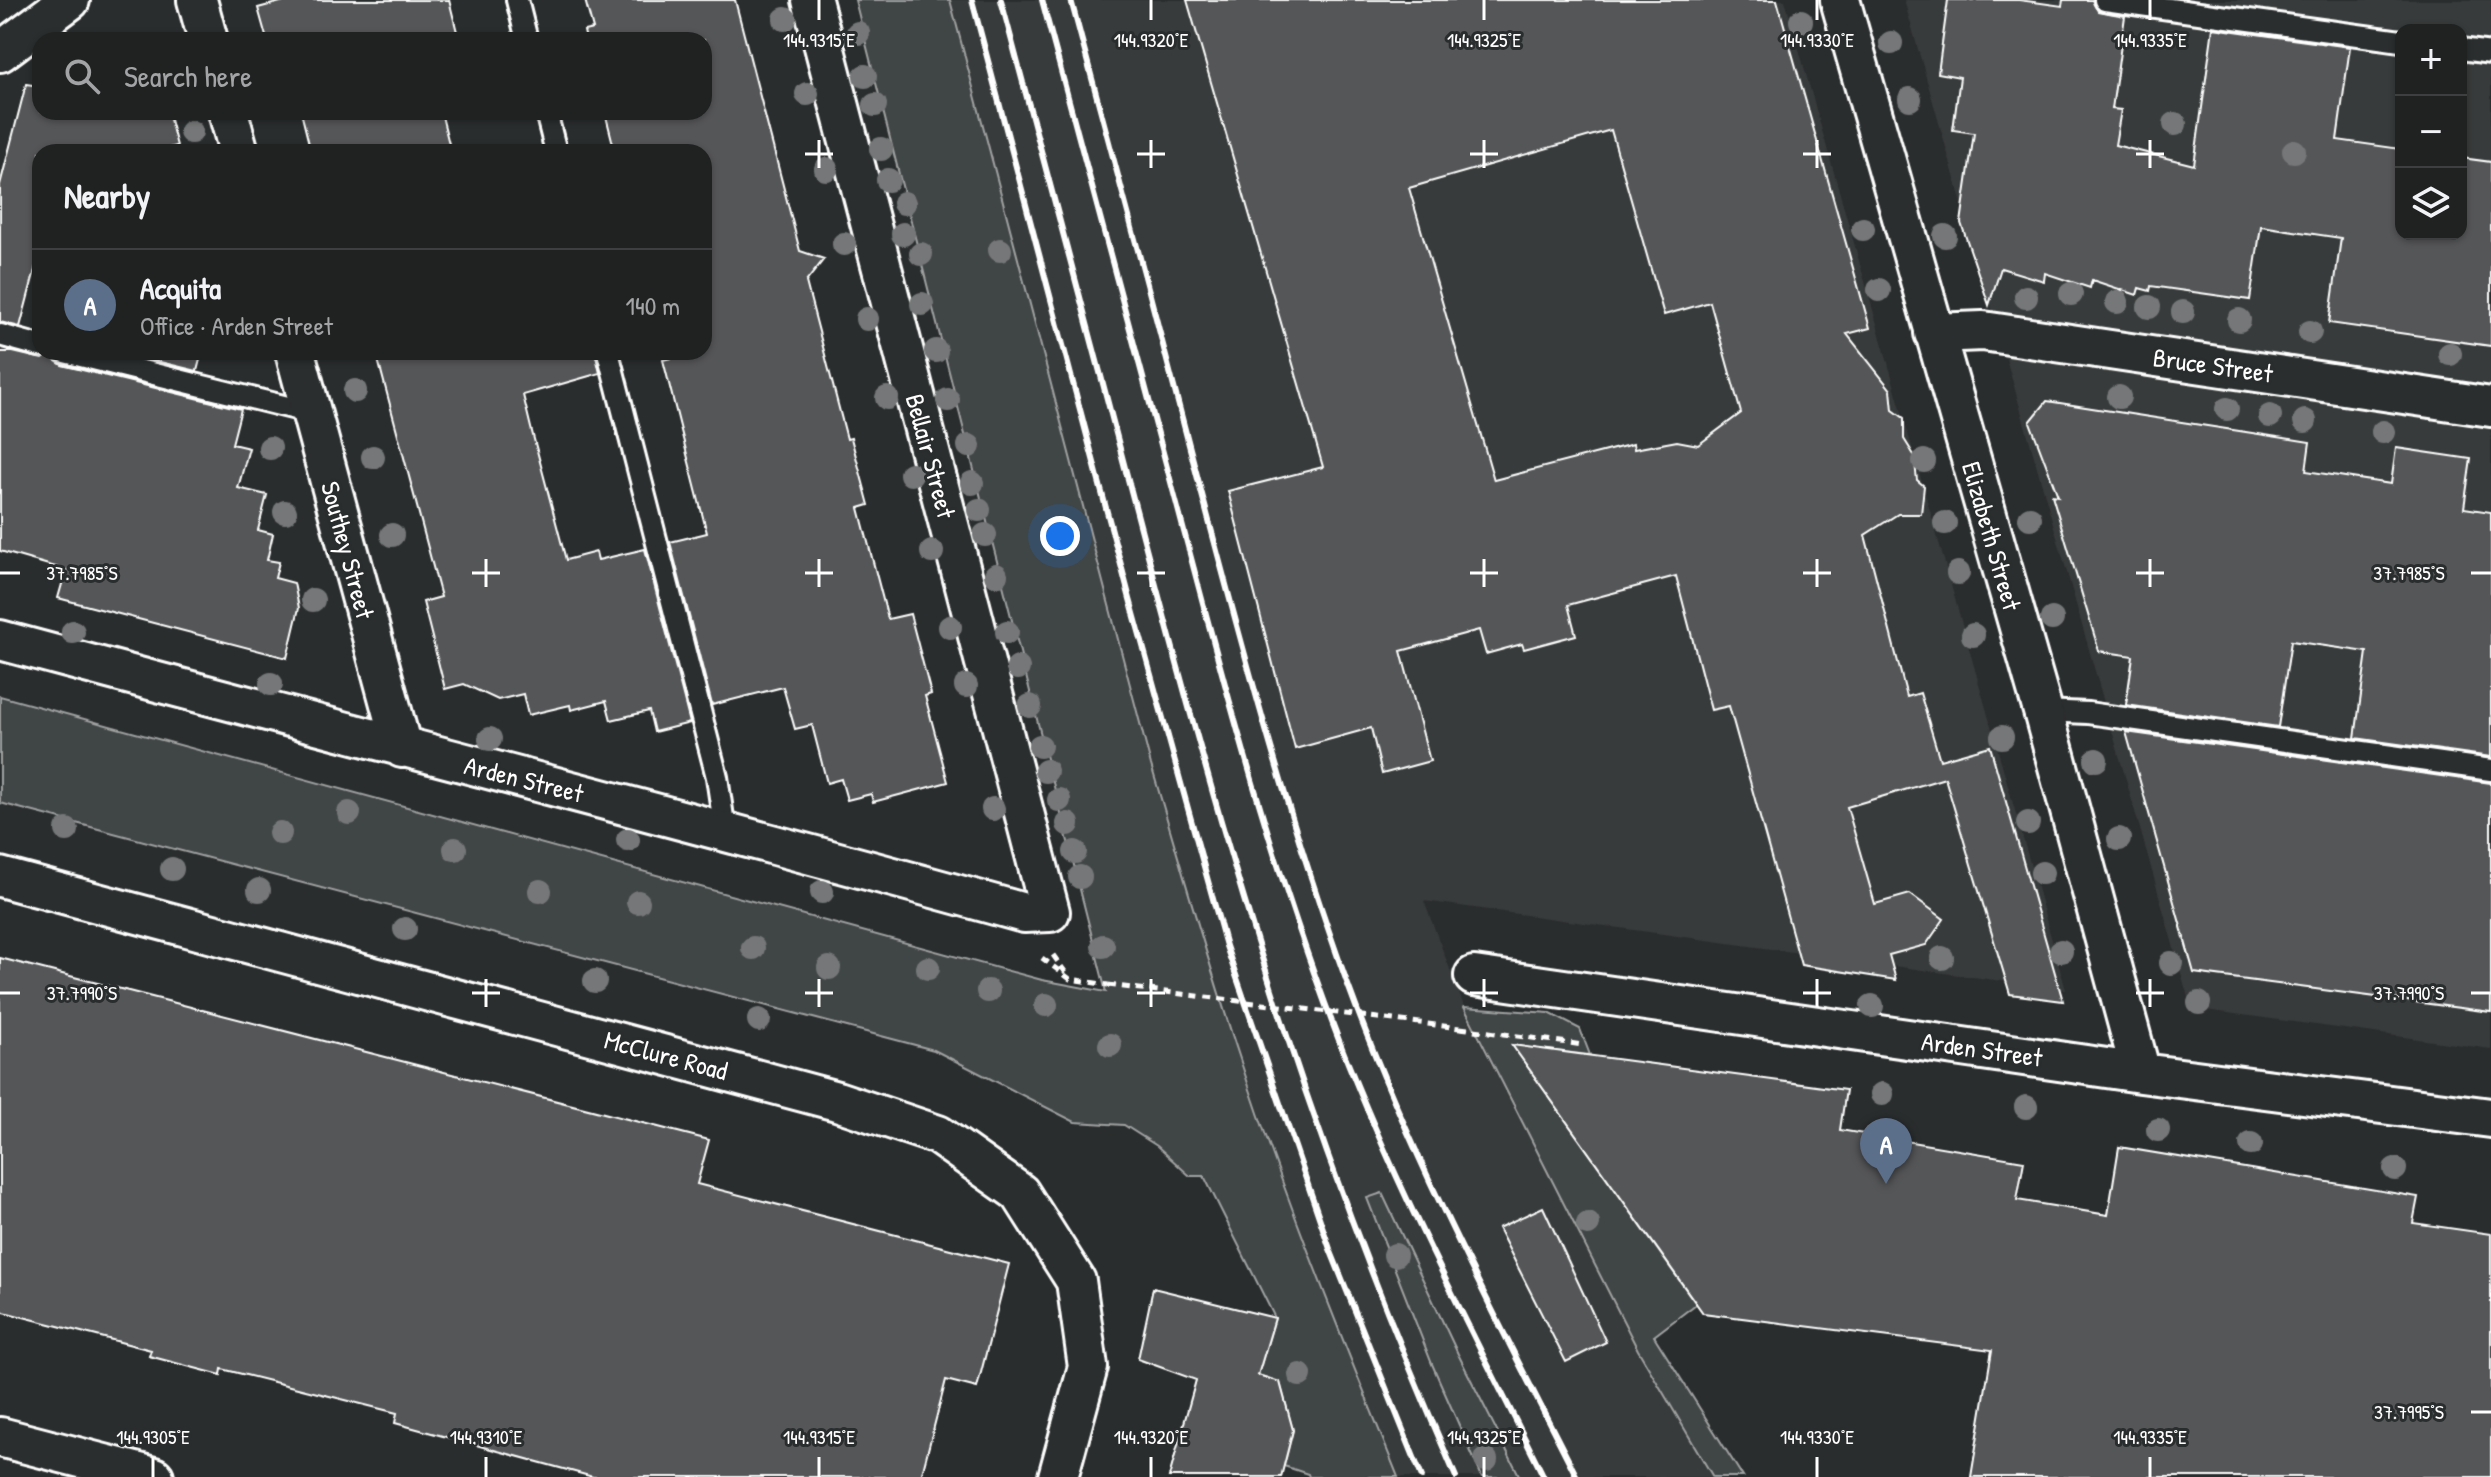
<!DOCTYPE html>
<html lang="en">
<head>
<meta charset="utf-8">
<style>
	:root { --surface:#202222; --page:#282a2a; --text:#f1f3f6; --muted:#a2a4a5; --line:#3d3f40; --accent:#1a73e8 }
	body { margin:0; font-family:"Patrick Hand",sans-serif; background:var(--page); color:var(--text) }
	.controls { position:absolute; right:24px; top:24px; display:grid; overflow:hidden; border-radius:16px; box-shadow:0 2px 6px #0004 }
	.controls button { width:72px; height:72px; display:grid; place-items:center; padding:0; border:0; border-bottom:2px solid var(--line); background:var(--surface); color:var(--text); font:40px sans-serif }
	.you { position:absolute; left:1060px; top:536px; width:28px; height:28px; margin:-20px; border:6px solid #fff; border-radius:50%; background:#1a73e8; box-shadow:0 0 0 12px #1a73e833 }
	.badge { display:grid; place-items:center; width:52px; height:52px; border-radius:50%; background:var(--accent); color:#fff; font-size:26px; font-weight:700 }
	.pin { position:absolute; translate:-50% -66px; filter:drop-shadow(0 2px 4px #0008) }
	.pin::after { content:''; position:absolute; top:42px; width:28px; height:24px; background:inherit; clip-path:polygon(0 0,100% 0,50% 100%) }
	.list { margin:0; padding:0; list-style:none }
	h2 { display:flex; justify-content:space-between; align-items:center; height:104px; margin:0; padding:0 32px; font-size:34px }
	h2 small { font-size:26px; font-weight:400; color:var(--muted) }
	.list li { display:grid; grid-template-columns:52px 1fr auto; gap:24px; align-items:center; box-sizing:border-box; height:112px; padding:0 32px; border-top:2px solid var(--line) }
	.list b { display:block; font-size:30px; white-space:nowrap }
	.list p { margin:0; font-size:26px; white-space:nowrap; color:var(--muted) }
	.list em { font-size:26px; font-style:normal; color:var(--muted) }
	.icon { flex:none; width:44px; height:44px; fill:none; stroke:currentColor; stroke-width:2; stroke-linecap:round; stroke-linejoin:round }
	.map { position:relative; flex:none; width:2491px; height:1477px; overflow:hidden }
	.search { position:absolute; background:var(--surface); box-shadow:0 2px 6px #0004; left:32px; top:32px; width:680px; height:88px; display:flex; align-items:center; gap:20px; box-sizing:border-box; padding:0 28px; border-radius:24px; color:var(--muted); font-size:30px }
	.panel { position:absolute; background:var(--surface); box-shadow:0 2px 6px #0004; left:32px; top:144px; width:680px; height:216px; border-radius:24px }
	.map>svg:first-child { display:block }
	.built { fill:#373a3b; fill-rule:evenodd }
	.green { fill:#414445; stroke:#a0a2a2; stroke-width:2 }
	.building { fill:#555758; stroke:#fff; stroke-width:2; fill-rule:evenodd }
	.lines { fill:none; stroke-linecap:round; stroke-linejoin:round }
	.service-casing { stroke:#fff; stroke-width:26 }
	.minor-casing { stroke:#fff; stroke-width:44 }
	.path { stroke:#fff; stroke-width:5; stroke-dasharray:8 6; stroke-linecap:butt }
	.service { stroke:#2a2d2e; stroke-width:20 }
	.minor { stroke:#2a2d2e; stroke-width:38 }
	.rail { stroke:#fff; stroke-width:6 }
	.path-bridge { stroke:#fff; stroke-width:5; stroke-dasharray:8 6; stroke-linecap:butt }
	.tree { fill:#757778 }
	.ticks { fill:none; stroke:#fff; stroke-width:3 }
	.labels { text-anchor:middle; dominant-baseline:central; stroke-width:6; stroke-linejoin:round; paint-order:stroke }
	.street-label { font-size:26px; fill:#fff; stroke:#2a2d2e }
	.ticks-label { font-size:20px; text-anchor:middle; fill:#fff; stroke:#2a2d2e; stroke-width:6; stroke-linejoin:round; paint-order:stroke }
</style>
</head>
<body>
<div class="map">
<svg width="2491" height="1477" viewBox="0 0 2491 1477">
	<rect width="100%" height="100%" fill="#2a2d2e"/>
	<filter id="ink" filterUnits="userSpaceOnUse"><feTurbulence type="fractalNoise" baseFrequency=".0125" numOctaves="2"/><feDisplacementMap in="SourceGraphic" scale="16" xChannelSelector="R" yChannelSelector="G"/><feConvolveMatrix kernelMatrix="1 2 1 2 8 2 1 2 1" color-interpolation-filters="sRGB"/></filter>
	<g filter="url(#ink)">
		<path class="built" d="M950 0H1785L2066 990 1424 901 1470 1022 1638 1350 1713 1477H1520L1458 1354 1382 1193 1367 1199 1432 1364 1482 1477H1398L1338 1328 1266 1135 1239 1057 1185 882 1151 765Z
			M1904 0H2491V1049L2191 1008ZM2401 30H2461V234H2401Z"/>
		<path class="green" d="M855 0H950L1151 765C1180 862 1207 960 1239 1056 1285 1199 1342 1338 1398 1477H1309L1308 1474 1284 1466 1293 1430 1280 1382 1258 1375 1275 1318 1204 1176H1190L1157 1146 1124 1125 1075 1122 934 1050 0 803V696L1042 980 1106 992Z
			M1464 1007 1549 1013 1580 1029 1590 1055 1513 1046 1696 1304 1654 1336 1743 1477H1713L1638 1350Z
			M1382 1193 1458 1354 1520 1477H1482L1432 1364 1367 1198Z"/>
		<path class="building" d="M288 0H449L459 40H267L258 8Z
			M585 0H735L800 251 824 259 806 282 847 439 851 438 869 505 859 508 888 619 910 614 931 694 925 696 948 782 873 802 871 794 847 800 841 779 827 783 812 725 795 729 783 687 712 705 670 542 707 533 663 360 694 352H704V152H615L605 112H704V40H586L584 31 593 29Z
			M1187 0H1777L1870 328 1847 334 1891 390 1893 410 1904 418V439L1914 455 1917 480 1924 486 1921 514H1898L1865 535 1907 697 1920 693 1940 760 1990 746 2063 1001 2010 994 1945 778 1847 807 1875 904 1910 894 1944 919 1926 945 1889 955 1896 980 1801 965 1729 706 1711 710 1676 576 1568 605 1576 635 1524 649 1522 644 1486 654 1479 630 1401 651 1430 761 1382 774 1371 728 1295 749 1228 491 1323 467ZM1611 130 1664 315 1710 302 1741 413 1698 445 1677 441 1634 449 1633 444 1494 480 1409 188Z
			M1948 0H2019L2062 6 2063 0H2092L2098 11 2125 16 2112 109 2121 110 2115 145 2194 165 2213 28 2350 47 2337 140 2401 149V234H2461V158L2491 162V346L2329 323 2341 238 2261 226 2250 300 2151 286 2150 291 2139 288 2137 295 2092 280 2090 288 2045 273 2044 281 2001 268 1989 305 1961 223 1974 133 1953 130 1960 77 1938 73Z
			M26 84 40 86V112H168L177 146 153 152H40V251L20 327 0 322V185Z
			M301 112H441L451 152H311Z
			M0 352H13L42 359 52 352 56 361 62 365 241 409 232 444 249 448 238 488 267 495 258 530 273 534 267 560 279 562 275 578 294 583 299 608 287 658 58 598 66 570 0 551Z
			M119 352H202L197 371Z
			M376 352H595L600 373 523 395 531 428 566 560 596 552 598 560 645 549 690 723 654 732 649 711 611 720 606 701 571 710 570 705 528 715 523 694 498 700 464 684 445 689 423 602 441 597Z
			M2047 401 2310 442 2306 471 2391 484 2396 448 2471 459 2464 508 2491 512V757L2355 738 2367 652 2291 641 2278 727 2126 705 2133 656 2099 651 2052 495 2058 496 2030 422Z
			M2126 732 2491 783V1012L2194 973Z
			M0 958 709 1140 697 1184 1009 1264 977 1388 946 1380 921 1477H593L395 1423 397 1413 222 1369 221 1375 149 1356 151 1350 0 1311Z
			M1512 1045 1846 1090 1840 1130 2024 1161 2017 1200 2108 1215 2119 1147 2418 1197 2413 1223 2491 1234V1477H1971L1992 1350 1703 1313Z
			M1543 1207 1606 1342 1566 1362 1498 1228Z
			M1153 1288 1275 1318 1258 1375 1280 1382 1293 1430 1281 1477H1169L1196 1380 1138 1359Z"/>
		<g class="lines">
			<defs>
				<path id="service" d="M517 0 527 40
					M2105 0 2401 41
					M2461 49 2491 53
					M546 112 556 152
					M0 335 40 346
					M65 352 312 413
					M608 352 717 777 725 831
					M2043 711 2088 713 2491 770"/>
				<path id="minor" d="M197 0 208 40
					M1840 0 2043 711 2141 1073
					M0 52 70 0
					M228 112 239 152
					M1934 333 1983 331 2491 407
					M295 352 402 748
					M0 640C341 732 684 818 1024 913L1050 912 812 0
					M0 877 837 1101 938 1135 1020 1193 1076 1281 1088 1367 1058 1477
					M1474 976 2141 1073 2491 1118
					M0 1437 154 1477"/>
			</defs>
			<use href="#service" class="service-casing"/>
			<use href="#minor" class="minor-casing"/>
			<path class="path" d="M1053 955 1066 973
				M1042 958 1070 979 1108 985
				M1460 1028 1583 1045"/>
			<use href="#service" class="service"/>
			<use href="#minor" class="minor"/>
			<path class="rail" d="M972 0 1130 599 1226 946 1330 1249 1422 1477
				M1001 0C1034 125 1068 250 1101 376 1158 594 1214 812 1284 1027 1334 1180 1392 1330 1456 1477
				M1042 0C1087 167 1132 334 1176 501 1224 684 1272 867 1340 1043 1398 1192 1473 1334 1544 1477
				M1071 0C1113 155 1154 309 1194 464 1240 639 1286 815 1348 985 1410 1155 1495 1316 1577 1477"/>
			<path class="path-bridge" d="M1108 985 1460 1028"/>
		</g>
		<g class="tree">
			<circle cx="785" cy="19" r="12"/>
			<circle cx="1801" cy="21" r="12"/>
			<circle cx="858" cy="33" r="12"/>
			<circle cx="1891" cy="43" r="12"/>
			<circle cx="865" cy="76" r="12"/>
			<circle cx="807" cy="94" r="12"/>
			<circle cx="1910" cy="99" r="12"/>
			<circle cx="875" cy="105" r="12"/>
			<circle cx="2175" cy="124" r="12"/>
			<circle cx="191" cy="132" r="12"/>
			<circle cx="881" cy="149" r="12"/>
			<circle cx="2294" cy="151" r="12"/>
			<circle cx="826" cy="169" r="12"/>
			<circle cx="888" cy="180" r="12"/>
			<circle cx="904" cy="203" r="12"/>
			<circle cx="1863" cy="229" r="12"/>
			<circle cx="903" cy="234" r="12"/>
			<circle cx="1945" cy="236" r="12"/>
			<circle cx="844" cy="244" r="12"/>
			<circle cx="1000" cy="250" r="12"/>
			<circle cx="921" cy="254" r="12"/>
			<circle cx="1879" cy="290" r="12"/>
			<circle cx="2071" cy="294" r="12"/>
			<circle cx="2026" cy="297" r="12"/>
			<circle cx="2117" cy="302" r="12"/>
			<circle cx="922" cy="304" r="12"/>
			<circle cx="2149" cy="307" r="12"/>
			<circle cx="2183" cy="312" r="12"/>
			<circle cx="867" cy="319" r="12"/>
			<circle cx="2239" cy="320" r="12"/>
			<circle cx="2310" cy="332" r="12"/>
			<circle cx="936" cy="351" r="12"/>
			<circle cx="2450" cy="354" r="12"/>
			<circle cx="355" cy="391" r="12"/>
			<circle cx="2119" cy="397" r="12"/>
			<circle cx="887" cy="398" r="12"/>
			<circle cx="948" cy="400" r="12"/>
			<circle cx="2227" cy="409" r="12"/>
			<circle cx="2270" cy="416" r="12"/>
			<circle cx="2305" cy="421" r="12"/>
			<circle cx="2383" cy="432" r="12"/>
			<circle cx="969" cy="446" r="12"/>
			<circle cx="270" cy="448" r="12"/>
			<circle cx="373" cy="457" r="12"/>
			<circle cx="1924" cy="461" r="12"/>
			<circle cx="911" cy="474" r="12"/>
			<circle cx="972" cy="483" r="12"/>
			<circle cx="979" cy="510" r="12"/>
			<circle cx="285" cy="512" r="12"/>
			<circle cx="2030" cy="518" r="12"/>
			<circle cx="1945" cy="523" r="12"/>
			<circle cx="392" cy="535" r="12"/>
			<circle cx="985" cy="535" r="12"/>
			<circle cx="932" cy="552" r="12"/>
			<circle cx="1958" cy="573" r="12"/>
			<circle cx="996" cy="575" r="12"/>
			<circle cx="313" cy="600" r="12"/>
			<circle cx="2052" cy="619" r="12"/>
			<circle cx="950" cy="627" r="12"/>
			<circle cx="73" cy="632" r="12"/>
			<circle cx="1007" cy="632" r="12"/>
			<circle cx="1973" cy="635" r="12"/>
			<circle cx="1018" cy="668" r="12"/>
			<circle cx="271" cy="684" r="12"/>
			<circle cx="966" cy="686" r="12"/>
			<circle cx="1030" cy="706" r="12"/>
			<circle cx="2002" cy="737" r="12"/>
			<circle cx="490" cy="739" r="12"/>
			<circle cx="1040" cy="746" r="12"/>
			<circle cx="2096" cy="760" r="12"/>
			<circle cx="1046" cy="771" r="12"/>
			<circle cx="1059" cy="800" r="12"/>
			<circle cx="993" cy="809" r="12"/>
			<circle cx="349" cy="813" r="12"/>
			<circle cx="2028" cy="823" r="12"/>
			<circle cx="1068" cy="824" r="12"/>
			<circle cx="67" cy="830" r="12"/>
			<circle cx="280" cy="833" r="12"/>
			<circle cx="2119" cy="839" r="12"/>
			<circle cx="628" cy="840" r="12"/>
			<circle cx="455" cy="849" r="12"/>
			<circle cx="1075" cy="852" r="12"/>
			<circle cx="172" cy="869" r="12"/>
			<circle cx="2042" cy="873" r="12"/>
			<circle cx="1080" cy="877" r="12"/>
			<circle cx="259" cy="890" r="12"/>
			<circle cx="540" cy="891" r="12"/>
			<circle cx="822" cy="892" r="12"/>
			<circle cx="638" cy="902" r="12"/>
			<circle cx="405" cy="929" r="12"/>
			<circle cx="1103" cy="946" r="12"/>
			<circle cx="753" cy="948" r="12"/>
			<circle cx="2061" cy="951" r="12"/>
			<circle cx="1942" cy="958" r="12"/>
			<circle cx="2171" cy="963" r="12"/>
			<circle cx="829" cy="968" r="12"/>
			<circle cx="928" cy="968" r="12"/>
			<circle cx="595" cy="981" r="12"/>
			<circle cx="988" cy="991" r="12"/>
			<circle cx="2199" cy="1003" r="12"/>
			<circle cx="1046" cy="1005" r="12"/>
			<circle cx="1872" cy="1006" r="12"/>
			<circle cx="759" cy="1020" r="12"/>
			<circle cx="1110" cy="1045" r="12"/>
			<circle cx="1882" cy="1094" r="12"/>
			<circle cx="2026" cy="1107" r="12"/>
			<circle cx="2158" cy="1130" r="12"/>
			<circle cx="2251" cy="1144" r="12"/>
			<circle cx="2395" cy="1169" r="12"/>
			<circle cx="1588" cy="1224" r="12"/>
			<circle cx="1395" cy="1255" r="12"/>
			<circle cx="1300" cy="1375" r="12"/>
			<circle cx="1486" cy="1460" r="12"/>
		</g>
	</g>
	<path class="ticks" d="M819 0V20M1151 0V20M1484 0V20M1817 0V20M2150 0V20M819 140V168M1151 140V168M1484 140V168M1817 140V168M2150 140V168M805 154H833M1137 154H1165M1470 154H1498M1803 154H1831M2136 154H2164M486 559V587M819 559V587M1151 559V587M1484 559V587M1817 559V587M2150 559V587M0 573H20M472 573H500M805 573H833M1137 573H1165M1470 573H1498M1803 573H1831M2136 573H2164M2471 573H2491M486 979V1007M819 979V1007M1151 979V1007M1484 979V1007M1817 979V1007M2150 979V1007M0 993H20M472 993H500M805 993H833M1137 993H1165M1470 993H1498M1803 993H1831M2136 993H2164M2471 993H2491M2471 1412H2491M153 1457V1477M486 1457V1477M819 1457V1477M1151 1457V1477M1484 1457V1477M1817 1457V1477M2150 1457V1477"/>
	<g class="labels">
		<g class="street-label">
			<text transform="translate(2213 365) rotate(8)">Bruce Street</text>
			<text transform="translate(931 456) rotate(75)">Bellair Street</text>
			<text transform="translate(1992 536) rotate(74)">Elizabeth Street</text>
			<text transform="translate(348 550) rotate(75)">Southey Street</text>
			<text transform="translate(524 779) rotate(14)">Arden Street</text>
			<text transform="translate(1982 1049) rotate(8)">Arden Street</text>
			<text transform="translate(666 1055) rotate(15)">McClure Road</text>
		</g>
	</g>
	<g class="ticks-label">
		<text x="819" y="47">144.9315°E</text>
		<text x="1151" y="47">144.9320°E</text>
		<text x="1484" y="47">144.9325°E</text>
		<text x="1817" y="47">144.9330°E</text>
		<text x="2150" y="47">144.9335°E</text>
		<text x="82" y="580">37.7985°S</text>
		<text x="2409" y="580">37.7985°S</text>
		<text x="82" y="1000">37.7990°S</text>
		<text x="2409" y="1000">37.7990°S</text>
		<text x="2409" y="1419">37.7995°S</text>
		<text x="153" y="1444">144.9305°E</text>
		<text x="486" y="1444">144.9310°E</text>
		<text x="819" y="1444">144.9315°E</text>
		<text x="1151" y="1444">144.9320°E</text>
		<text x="1484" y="1444">144.9325°E</text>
		<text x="1817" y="1444">144.9330°E</text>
		<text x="2150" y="1444">144.9335°E</text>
	</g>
</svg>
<div class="controls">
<button>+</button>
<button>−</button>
<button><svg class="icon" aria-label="layers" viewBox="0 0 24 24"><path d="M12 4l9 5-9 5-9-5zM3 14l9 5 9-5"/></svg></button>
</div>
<div class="you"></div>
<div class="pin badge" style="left:1886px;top:1184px;background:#5c6f8a">A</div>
<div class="search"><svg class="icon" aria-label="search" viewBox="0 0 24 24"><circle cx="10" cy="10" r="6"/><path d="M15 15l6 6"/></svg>Search here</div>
<section class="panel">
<h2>Nearby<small></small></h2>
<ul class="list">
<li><span class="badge" style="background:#5c6f8a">A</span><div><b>Acquita</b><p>Office · Arden Street</p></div><em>140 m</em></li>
</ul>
</section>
</div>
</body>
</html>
